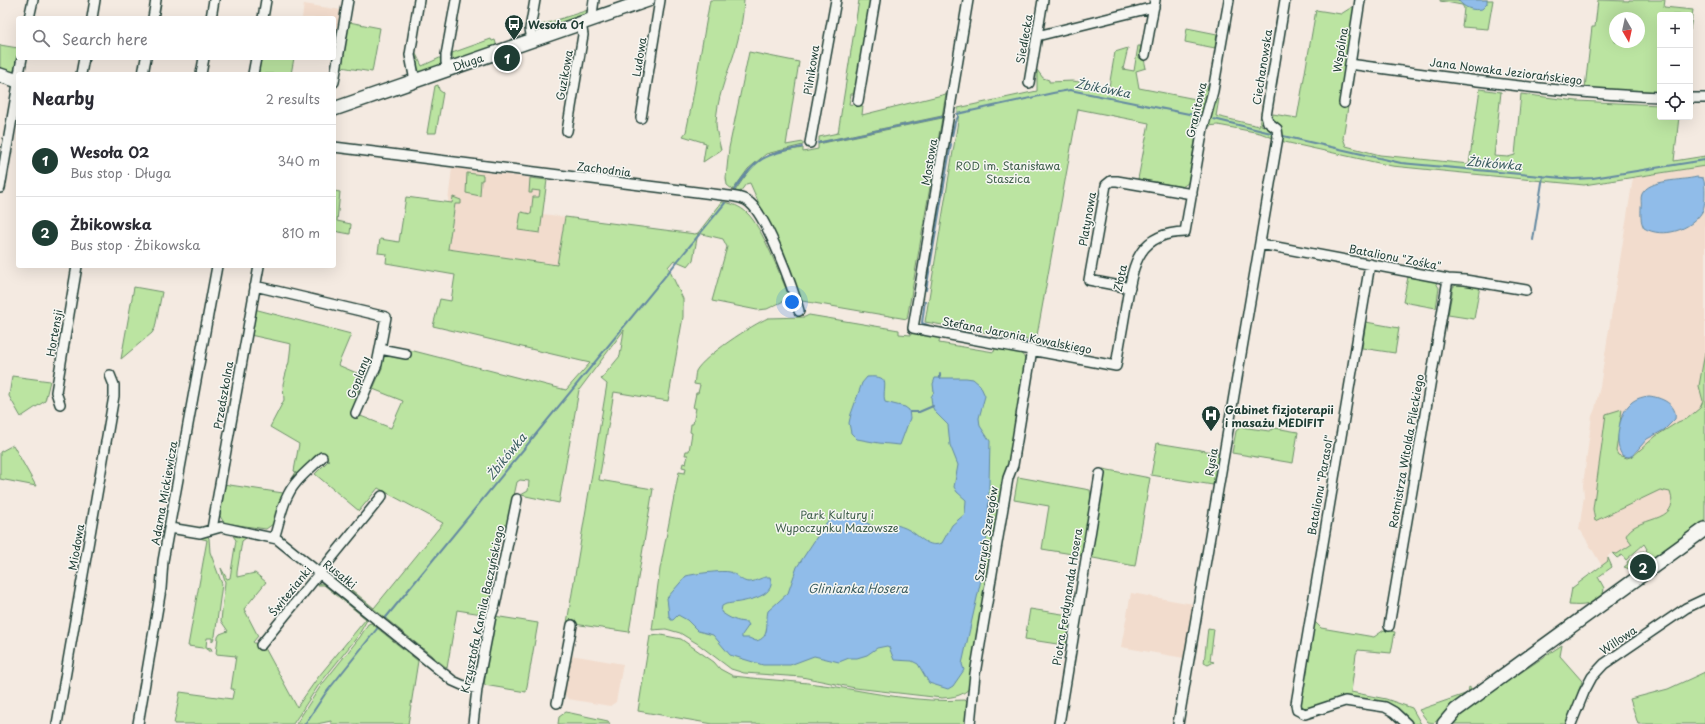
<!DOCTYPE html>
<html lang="en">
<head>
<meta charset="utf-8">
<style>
	:root { --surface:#fff; --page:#f2f2f3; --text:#2b2b33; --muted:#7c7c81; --line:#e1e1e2; --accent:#1f3d34 }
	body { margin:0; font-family:"Playpen Sans",sans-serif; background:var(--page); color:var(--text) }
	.controls { position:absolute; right:12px; top:12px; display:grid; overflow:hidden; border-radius:4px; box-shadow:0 4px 16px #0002 }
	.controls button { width:36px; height:36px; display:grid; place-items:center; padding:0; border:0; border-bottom:1px solid var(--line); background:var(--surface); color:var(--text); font:20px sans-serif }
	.compass { position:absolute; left:1609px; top:12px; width:36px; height:36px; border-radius:50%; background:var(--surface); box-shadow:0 4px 16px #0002; rotate:171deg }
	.you { position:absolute; left:792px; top:302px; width:14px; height:14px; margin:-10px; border:3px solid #fff; border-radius:50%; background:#1a73e8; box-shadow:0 0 0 6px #1a73e833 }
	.badge { display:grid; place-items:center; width:26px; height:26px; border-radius:50%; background:var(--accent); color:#fff; font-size:13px; font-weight:700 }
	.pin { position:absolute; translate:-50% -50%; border:2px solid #fff; box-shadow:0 1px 4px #0006 }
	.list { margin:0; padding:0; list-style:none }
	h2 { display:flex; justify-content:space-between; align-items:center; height:52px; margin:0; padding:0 16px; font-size:17px }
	h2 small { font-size:13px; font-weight:400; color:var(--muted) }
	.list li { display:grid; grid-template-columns:26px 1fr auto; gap:12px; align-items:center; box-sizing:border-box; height:72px; padding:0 16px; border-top:1px solid var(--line) }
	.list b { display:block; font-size:15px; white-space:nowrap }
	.list p { margin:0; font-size:13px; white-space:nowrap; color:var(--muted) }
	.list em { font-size:13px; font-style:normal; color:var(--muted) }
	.icon { flex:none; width:22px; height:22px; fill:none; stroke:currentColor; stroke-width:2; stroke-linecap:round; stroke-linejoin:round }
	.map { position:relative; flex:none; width:1705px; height:724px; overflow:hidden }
	.search { position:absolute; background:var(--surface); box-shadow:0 4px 16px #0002; left:16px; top:16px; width:320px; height:44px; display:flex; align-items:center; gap:10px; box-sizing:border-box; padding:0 14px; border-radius:4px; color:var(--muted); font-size:15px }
	.panel { position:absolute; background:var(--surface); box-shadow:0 4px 16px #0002; left:16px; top:72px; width:320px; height:196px; border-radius:4px }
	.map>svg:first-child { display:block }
	.built { fill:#f2dccd }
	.green { fill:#bbe4a1; stroke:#6d906a; fill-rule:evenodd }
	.water { fill:#90bce9; stroke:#6389a1 }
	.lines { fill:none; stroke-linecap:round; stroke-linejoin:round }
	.stream { stroke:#6389a1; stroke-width:2 }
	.street-casing { stroke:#1f3d34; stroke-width:12 }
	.secondary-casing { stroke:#1f3d34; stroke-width:16 }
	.street { stroke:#f6f6f2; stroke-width:9 }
	.secondary { stroke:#f6f6f2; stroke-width:13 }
	.labels { text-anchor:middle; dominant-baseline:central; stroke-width:3; stroke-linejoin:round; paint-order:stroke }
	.poi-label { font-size:11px; font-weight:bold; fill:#1f3d34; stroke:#f6f6f2; text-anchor:start }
	.street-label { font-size:11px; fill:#1f3d34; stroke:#f6f6f2 }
	.park-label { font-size:11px; fill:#3e5e4a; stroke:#f6f6f2 }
	.water-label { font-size:12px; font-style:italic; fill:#3b5d61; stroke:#f6f6f2 }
</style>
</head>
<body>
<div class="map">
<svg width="1705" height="724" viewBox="0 0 1705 724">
	<rect width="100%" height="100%" fill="#f4eae1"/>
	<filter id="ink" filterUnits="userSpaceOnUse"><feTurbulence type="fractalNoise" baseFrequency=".025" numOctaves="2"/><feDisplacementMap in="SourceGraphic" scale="8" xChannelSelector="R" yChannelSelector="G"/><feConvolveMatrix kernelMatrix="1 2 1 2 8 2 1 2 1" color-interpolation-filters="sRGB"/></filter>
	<g filter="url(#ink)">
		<path class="built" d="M304 4 341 10 336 36H334V18H302Z
			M1705 166V491L1617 554 1612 553 1608 556V561L1602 566 1581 531 1579 530 1584 496 1583 485 1592 416 1595 409 1600 386 1633 178Z
			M452 168 547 180 543 214 565 217 557 265 448 249 455 204 448 202Z
			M1131 593 1193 604 1184 658 1121 647Z
			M571 655 623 664 616 702 610 706 568 699 564 693Z"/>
		<path class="green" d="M710 0H744C743 20 739 38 733 57 725 79 717 99 716 123 716 132 719 141 721 150L703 162 706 143 683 136 686 132 691 108Z
			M859 0H872L869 20H866L864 32 867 33 855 94H851L849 104 863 106 862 115 946 94 942 116 819 142V137L838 133Z
			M1440 0H1493L1488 29 1462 27 1464 8 1462 5 1440 1Z
			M1598 0 1629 1V0H1665L1664 7 1693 10 1690 30V15H1660V92L1585 88 1592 27H1595ZM1615 18H1639V42H1615Z
			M1352 7 1356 8 1342 106 1348 107 1343 138 1346 146 1380 155 1469 164 1480 89 1501 92 1494 156 1508 157 1515 155 1521 94 1577 101 1660 105V117H1679L1674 161 1705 156V166L1584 185 1392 166 1280 141C1283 127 1282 129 1272 120L1273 114 1297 118 1316 10 1341 14Z
			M588 10 586 15 538 32 535 29V27Z
			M349 22 380 28 372 72 341 67Z
			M1187 28 1217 34 1215 48 1185 42Z
			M491 39 492 41 495 40 497 47 456 61 453 59 452 53Z
			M0 45 18 48V56L14 72 0 69Z
			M1138 46H1141L1139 58 1144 59 1146 68 1136 71 1139 88 1201 100 1204 87 1208 86 1202 113 1200 112 1188 183 1182 187 1138 179 1149 123 1078 109 1036 341 925 322 958 121V108L1037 91V70L1043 78 1049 80V82L1073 81 1109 87 1115 52 1128 48 1123 69 1134 71Z
			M415 52 422 66 444 56 442 64 419 73 416 62 418 61 417 58 414 57Z
			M749 52 799 62 786 145 803 142V145L766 154 748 169 733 190 727 185 726 178 729 148Z
			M261 58H294L291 74H258Z
			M438 85 439 90 443 93 436 133H427L435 86Z
			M1219 99 1216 116 1259 126 1263 101 1264 103 1261 125 1273 129V138L1260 133 1218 125 1208 126 1214 104H1216L1217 100Z
			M942 118 907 319 802 301 750 183 746 184 740 192 735 191C744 178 754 161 769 155 779 151 792 150 803 148V152L818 149V144Z
			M467 173 483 175V180H481L480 196 466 193Z
			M530 178 547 180 540 233 518 230 521 212 531 214 533 197H539L540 191 532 190V193H529Z
			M334 191 340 192 337 221 351 224 350 234 334 231Z
			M406 197 452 203 453 197 461 200V204H455L448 249 557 265 565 217 695 234 698 233 722 202C731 203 740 206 747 213 763 228 780 276 790 298L767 309 757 310 712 301 727 247 723 239 698 233 693 260 688 266 674 260 668 267 683 299V317L668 401 614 392 599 480 653 489 629 632 567 623 607 384 601 379 620 356 624 330 579 390 559 503 521 495 528 491 529 481 520 480 517 482 508 523 497 537 491 566 492 582 488 615 457 610 447 668 332 575 330 571 332 566V574L374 608 443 523 378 488 359 511 315 474 329 460 320 455 300 473 275 525 273 524 266 529 224 523 220 516 218 515 223 484 283 493 296 472 294 471 299 444 270 427 284 400 283 384 289 362 291 344 250 335 254 309 351 334 338 365 359 374 356 381 359 387 353 413 391 428 403 401 373 389 382 368 383 356 385 354 407 357 410 350 566 390 590 363 433 326 440 299 451 301 455 275 386 263 387 254 378 253 380 239 399 242Z
			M1408 277 1435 281 1439 288 1436 308 1403 302Z
			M1459 283 1480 286 1474 319 1448 315 1453 287Z
			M134 287 162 292 155 328 152 333 121 359Z
			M809 315 899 330V334L911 335V332L940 336 939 343 994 352 996 345C1006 348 1026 349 1025 363L971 687C962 696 955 697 942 698L855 688 802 677 744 673 731 669 698 644 680 633 666 629 652 630 660 569 678 476 679 472 685 473 686 468 682 467 683 463 686 464 688 455H685L686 451H689L692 433 690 432 691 424H693L696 408H693L696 393H698L700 385 694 384C695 380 695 374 696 371 704 356 752 325 768 318L805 317Z
			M1366 322 1399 328 1395 353 1362 348Z
			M1705 352V522L1654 559 1646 550 1647 549 1644 544 1626 560 1622 555 1617 558 1612 553 1617 554 1632 544 1626 536C1634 515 1682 525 1670 492L1660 490 1595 521 1593 509 1606 414 1622 409 1616 451 1618 455 1627 458 1633 456 1656 436 1678 422 1688 418 1700 408 1703 401 1699 386Z
			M12 376 50 381 45 401 21 417 9 396Z
			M1241 427 1269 431 1275 428 1298 432 1293 463 1232 453 1236 431Z
			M1157 443 1219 453 1213 485 1151 475Z
			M13 445 36 486 0 479V452Z
			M1103 469 1150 478 1135 566 1088 557Z
			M1018 477 1090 490 1092 504 1084 556 1042 549 1049 506 1014 500Z
			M200 536H207L209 538 210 552 222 584 215 636 212 642V638H207L206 647 211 648 212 651H209V649L188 646 207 540 199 538Z
			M233 536 246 538 242 541 237 572V577L255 573 266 582 244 609 258 636 253 642 263 649 265 648 297 707 319 676 366 619 324 585H316L321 583 324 584 366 618 367 620 358 636 318 686 293 724H174L180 692 232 699 234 689H231L236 656 216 654 218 637 220 634 228 631 221 621 225 582 221 568 227 579 230 578 236 540Z
			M1641 551 1642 552 1644 551 1650 559 1632 570 1624 567 1628 564 1627 562Z
			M1608 558 1612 567 1598 577 1604 588 1603 595C1591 606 1584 606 1569 605L1572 588 1608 561Z
			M1030 609 1075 616 1070 646 1025 639Z
			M494 616 538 623 526 692 484 685Z
			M1314 621 1321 628 1374 637 1384 630 1395 632 1391 653 1358 650 1356 654 1351 692 1386 699 1412 708 1421 724H1409L1399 713 1344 698 1305 710 1301 708 1299 704Z
			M371 623 418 661 408 724H331V721L317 724H296L320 687 360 637 368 624Z
			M1208 628 1214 629 1210 661 1214 662 1208 665 1204 663Z
			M661 635 681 639 714 662 720 669 733 676C765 680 799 681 831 686 875 693 919 703 965 700L969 703 965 724H713L638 711 650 636Z
			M1562 645 1560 656 1582 681 1569 722 1566 724H1452L1475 703Z
			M1705 672V724H1638L1630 699 1668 689Z
			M1469 687 1475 691 1454 706 1434 723 1428 722 1419 710 1468 693Z
			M566 712 608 721 610 724H558L559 717Z"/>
		<path class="water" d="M1458 0H1487V4L1482 9C1473 11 1464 8 1458 0Z
			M1697 177 1703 178C1705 183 1705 188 1705 193 1705 199 1705 206 1702 212 1691 230 1663 239 1644 228 1640 221 1641 214 1641 207 1642 203 1640 198 1642 194 1649 179 1681 181 1697 177Z
			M867 377C894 375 881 387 885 402L905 407 909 410 910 418 900 445 879 443 857 439 851 433 849 423 851 414 862 383Z
			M935 378H966L973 379 980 385 985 396 979 418 980 426 990 441 988 527 981 580 962 664 964 670 953 686 948 689 929 683 918 664 912 661 894 660 889 647 887 646 877 648 867 655 857 658H849L839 662 814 656 790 665H763L730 655 713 635 698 631 687 620 678 615 673 620H671L669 616 667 598 686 576C693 574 723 570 730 572 737 574 741 582 749 582 756 582 762 576 770 577 779 599 738 602 726 604L722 606 721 612C729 618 737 622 747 622L749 625 742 635V638H749L756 641C771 638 765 622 768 611L788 593 797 567 826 523 830 520 852 515 880 530 894 524C899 526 904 527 909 530 920 536 928 549 942 543L952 525 965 514 966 500 957 492 954 487 958 465 950 445 948 425 935 412 932 406 931 397 934 392 933 384Z
			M1649 396C1660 397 1678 404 1675 419L1664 430 1647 439 1633 455 1629 457 1623 456C1613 446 1619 415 1629 405 1634 399 1641 397 1649 396Z"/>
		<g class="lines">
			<path class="stream" d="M957 114 1053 93 1070 90 1199 116
				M1214 119 1271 133
				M952 136 955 122 958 117V114
				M1283 136 1401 163 1573 179 1593 178 1705 160
				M818 143 942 117
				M734 190C757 157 763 155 802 147
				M1533 240 1543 176
				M926 290 951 144
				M925 301 922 323 935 328
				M940 328 994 338
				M1021 341 1032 344
				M940 374V378
				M910 412H919L933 406
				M383 621 725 203
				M305 724 325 694 380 625"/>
			<defs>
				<path id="street" d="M968 0 913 328 1116 366C1119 346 1123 326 1126 306 1133 267 1136 233 1185 232L1203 128 1213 91 1229 0
					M29 18 33 0
					M92 18 95 0
					M153 18 156 0
					M211 18 214 0
					M263 18 266 0
					M594 19 592 14 594 0
					M1037 36 1154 7
					M532 40 530 29 535 0
					M1145 55 1155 0
					M1350 64C1453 78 1556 93 1660 97
					M448 69 446 62V55L456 0
					M19 74 22 58
					M81 74 84 58
					M143 74 146 58
					M201 74 204 58
					M253 74 256 58
					M415 81 410 55 419 0
					M334 82 348 0
					M1029 83 1043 0
					M1690 98H1705
					M858 101 875 0
					M1344 103 1360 0
					M641 118 660 0
					M567 131 583 35 581 23
					M810 143 836 0
					M334 147 721 195C730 196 743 196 750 203 767 217 793 288 799 311
					M0 188 18 84
					M1260 244 1448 279 1465 280 1526 290
					M1370 264 1296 704 1297 710 1305 714 1345 701 1385 707 1394 712 1407 724
					M255 286 386 317 380 349
					M1130 288 1089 280 1106 185 1111 181H1117L1192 194
					M60 404 56 392 77 266
					M356 413 377 364 380 349 406 354
					M170 528 200 533 221 527 277 539 453 681 462 685 477 689
					M212 529 259 266
					M274 538C279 524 281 508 288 495 295 480 310 469 322 457
					M1389 626 1448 279
					M261 645 382 496
					M557 703 572 625
					M57 724 114 396V385L110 375
					M138 724 161 589 163 561 217 266
					M473 724 477 689 491 616 495 605 517 499
					M970 724 975 674 1008 478 1013 465 1032 349
					M1059 724 1100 474
					M1178 724 1278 137 1277 129 1268 122 1266 116 1285 0
					M1571 724 1584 692 1592 677 1604 664 1686 608 1705 599"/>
				<path id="secondary" d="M0 75 18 81
					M334 109 648 0
					M1444 724 1456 710 1705 529"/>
			</defs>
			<use href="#street" class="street-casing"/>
			<use href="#secondary" class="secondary-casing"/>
			<use href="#street" class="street"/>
			<use href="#secondary" class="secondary"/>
		</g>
	</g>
	<defs>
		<symbol id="bus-pin" viewBox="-11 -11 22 30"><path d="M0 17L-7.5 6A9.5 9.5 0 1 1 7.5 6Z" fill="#1f3d34" stroke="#f6f6f2"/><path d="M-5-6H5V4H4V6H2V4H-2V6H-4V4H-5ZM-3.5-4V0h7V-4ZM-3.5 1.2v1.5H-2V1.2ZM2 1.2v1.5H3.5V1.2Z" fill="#fff"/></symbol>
		<symbol id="hospital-pin" viewBox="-11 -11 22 30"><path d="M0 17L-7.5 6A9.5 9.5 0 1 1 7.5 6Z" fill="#1f3d34" stroke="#f6f6f2"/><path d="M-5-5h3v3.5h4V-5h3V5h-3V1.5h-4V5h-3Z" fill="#fff"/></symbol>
	</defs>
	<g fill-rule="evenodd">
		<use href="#bus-pin" x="503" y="13" width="22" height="30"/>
		<use href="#hospital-pin" x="1200" y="404" width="22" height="30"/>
	</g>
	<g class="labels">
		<g class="poi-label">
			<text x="528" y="24">Wesoła 01</text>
			<text x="1225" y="409">Gabinet fizjoterapii<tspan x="1225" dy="13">i masażu MEDIFIT</tspan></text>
		</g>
		<g class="street-label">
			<text transform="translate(1024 39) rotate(-80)">Siedlecka</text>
			<text transform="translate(1340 50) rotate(-81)">Wspólna</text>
			<text transform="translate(639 57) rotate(-81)">Ludowa</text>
			<text transform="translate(468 62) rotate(-19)">Długa</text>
			<text transform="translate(1262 67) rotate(-81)">Ciechanowska</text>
			<text transform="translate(811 70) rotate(-81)">Pilnikowa</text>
			<text transform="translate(1506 71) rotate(7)">Jana Nowaka Jeziorańskiego</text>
			<text transform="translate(564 75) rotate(-80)">Guzikowa</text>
			<text transform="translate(1196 110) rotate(-77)">Granitowa</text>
			<text transform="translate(929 162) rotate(-80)">Mostowa</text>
			<text transform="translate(604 169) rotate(7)">Zachodnia</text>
			<text transform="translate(1087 219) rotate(-80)">Platynowa</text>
			<text transform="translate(1395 257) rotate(11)">Batalionu "Zośka"</text>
			<text transform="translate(1120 278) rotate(-78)">Złota</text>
			<text transform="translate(54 333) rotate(-80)">Hortensji</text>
			<text transform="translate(1017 335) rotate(11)">Stefana Jaronia Kowalskiego</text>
			<text transform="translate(358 377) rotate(-69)">Goplany</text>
			<text transform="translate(223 395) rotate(-80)">Przedszkolna</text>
			<text transform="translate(1406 451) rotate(-80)">Rotmistrza Witolda Pileckiego</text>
			<text transform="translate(1211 462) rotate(-80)">Rysia</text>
			<text transform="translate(1320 485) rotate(-80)">Batalionu "Parasol"</text>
			<text transform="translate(164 493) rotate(-80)">Adama Mickiewicza</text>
			<text transform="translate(986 534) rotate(-81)">Szarych Szeregów</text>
			<text transform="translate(76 547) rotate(-80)">Miodowa</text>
			<text transform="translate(340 574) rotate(38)">Rusałki</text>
			<text transform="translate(290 591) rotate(-51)">Świtezianki</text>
			<text transform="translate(1067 597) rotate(-81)">Piotra Ferdynanda Hosera</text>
			<text transform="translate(482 609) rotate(-78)">Krzysztofa Kamila Baczyńskiego</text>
			<text transform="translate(1618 640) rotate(-34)">Willowa</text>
		</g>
		<g class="park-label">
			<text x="1008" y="165">ROD im. Stanisława<tspan x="1008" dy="13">Staszica</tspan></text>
			<text x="837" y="514">Park Kultury i<tspan x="837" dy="13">Wypoczynku Mazowsze</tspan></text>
		</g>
		<g class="water-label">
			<text transform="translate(1103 88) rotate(11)">Żbikówka</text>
			<text transform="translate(1494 163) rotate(5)">Żbikówka</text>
			<text transform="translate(506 456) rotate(-51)">Żbikówka</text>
			<text x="858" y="588">Glinianka Hosera</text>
		</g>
	</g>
</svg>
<div class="controls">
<button>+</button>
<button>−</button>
<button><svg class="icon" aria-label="locate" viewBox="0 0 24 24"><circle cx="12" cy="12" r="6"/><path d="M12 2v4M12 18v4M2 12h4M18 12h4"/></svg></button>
</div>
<svg class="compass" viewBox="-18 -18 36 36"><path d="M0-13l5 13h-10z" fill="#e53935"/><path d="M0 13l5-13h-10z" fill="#7c7c81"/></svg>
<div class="you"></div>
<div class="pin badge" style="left:507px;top:58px">1</div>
<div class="pin badge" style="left:1643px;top:567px">2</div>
<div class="search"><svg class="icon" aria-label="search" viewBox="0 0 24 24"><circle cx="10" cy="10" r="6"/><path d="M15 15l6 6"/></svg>Search here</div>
<section class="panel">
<h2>Nearby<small>2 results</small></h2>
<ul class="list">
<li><span class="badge">1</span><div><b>Wesoła 02</b><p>Bus stop · Długa</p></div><em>340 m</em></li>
<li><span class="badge">2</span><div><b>Żbikowska</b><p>Bus stop · Żbikowska</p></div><em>810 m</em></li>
</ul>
</section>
</div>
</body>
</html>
